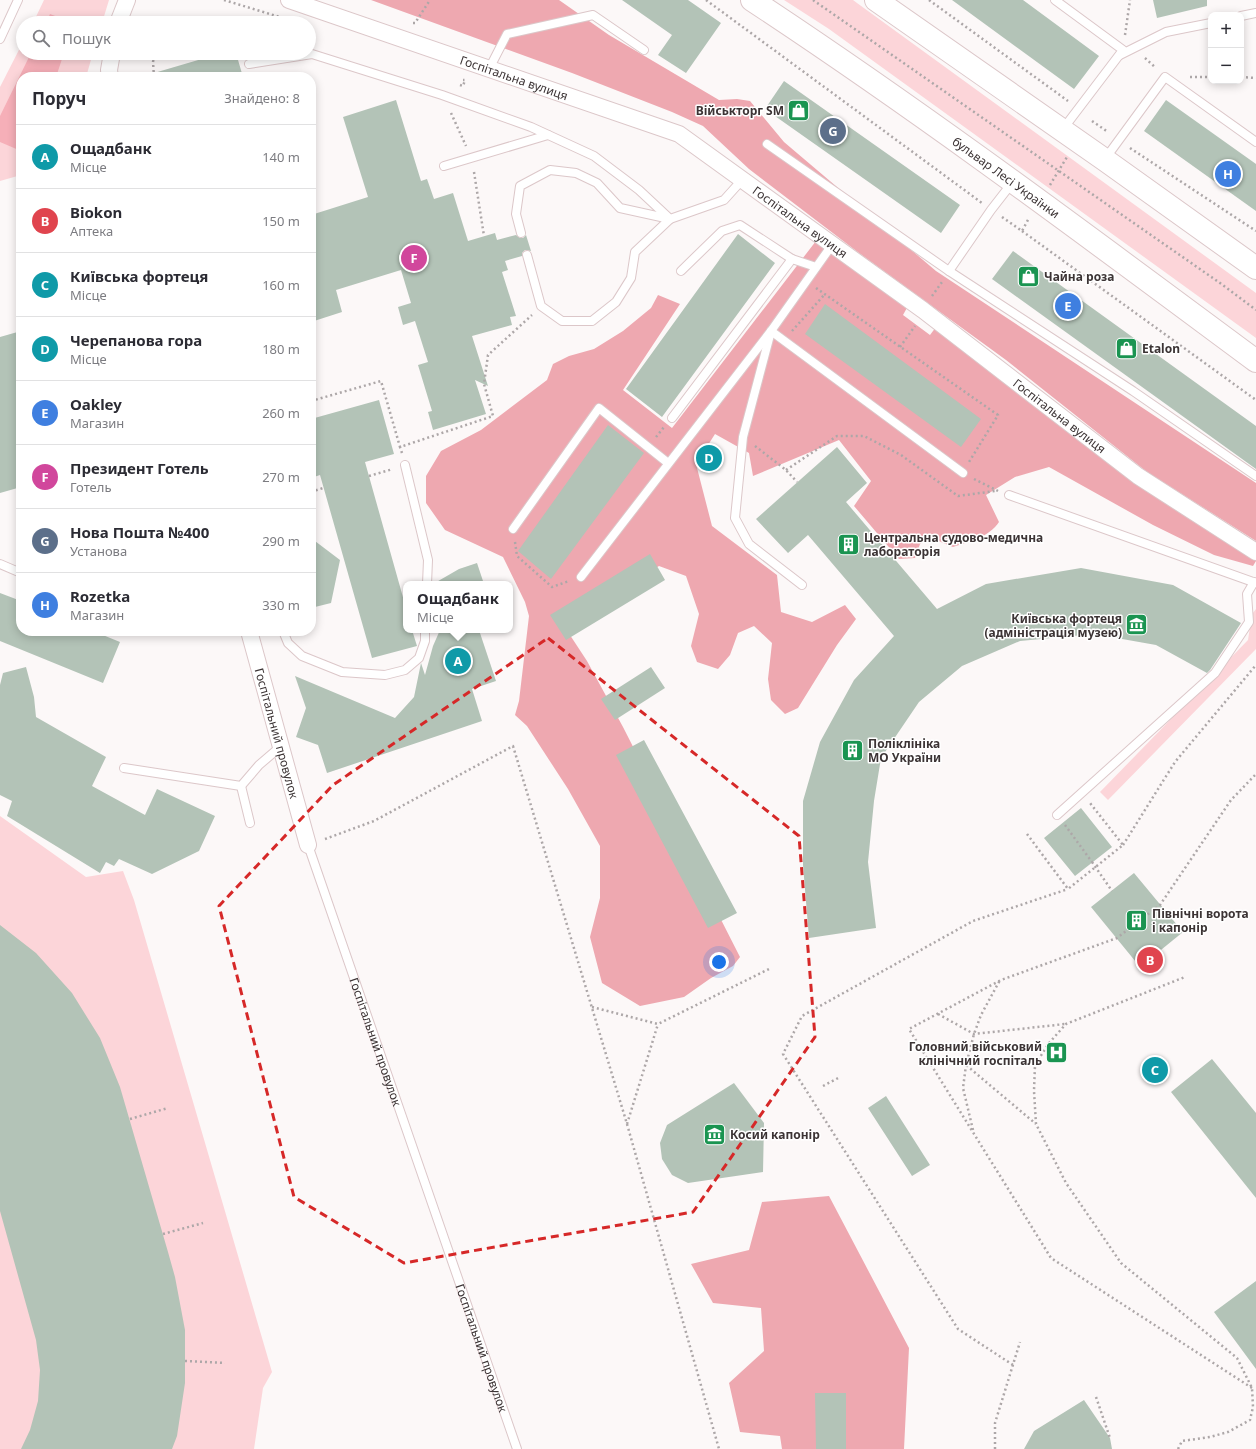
<!DOCTYPE html>
<html lang="uk">
<head>
<meta charset="utf-8">
<style>
	:root { --surface:#fff; --page:#f2f2f3; --text:#2b2b33; --muted:#7c7c81; --line:#e1e1e2; --accent:#111827 }
	body { margin:0; font-family:"Noto Sans",sans-serif; background:var(--page); color:var(--text) }
	.controls { position:absolute; right:12px; top:12px; display:grid; overflow:hidden; border-radius:8px; box-shadow:0 2px 10px #0003 }
	.controls button { width:36px; height:36px; display:grid; place-items:center; padding:0; border:0; border-bottom:1px solid var(--line); background:var(--surface); color:var(--text); font:20px sans-serif }
	.you { position:absolute; left:719px; top:962px; width:14px; height:14px; margin:-10px; border:3px solid #fff; border-radius:50%; background:#1a73e8; box-shadow:0 0 0 6px #1a73e833 }
	.badge { display:grid; place-items:center; width:26px; height:26px; border-radius:50%; background:var(--accent); color:#fff; font-size:13px; font-weight:700 }
	.pin { position:absolute; translate:-50% -50%; border:2px solid #fff; box-shadow:0 1px 4px #0006 }
	.popup { position:absolute; left:403px; top:581px; width:110px; height:52px; box-sizing:border-box; display:grid; place-content:center; border-radius:8px; background:var(--surface); filter:drop-shadow(0 1px 3px #0005); font-size:13px; white-space:nowrap; color:var(--muted) }
	.popup b { font-size:15px; color:var(--text) }
	.popup::after { content:''; position:absolute; left:50%; top:100%; margin-left:-8px; border:8px solid transparent; border-top-color:var(--surface) }
	.list { margin:0; padding:0; list-style:none }
	h2 { display:flex; justify-content:space-between; align-items:center; height:52px; margin:0; padding:0 16px; font-size:17px }
	h2 small { font-size:13px; font-weight:400; color:var(--muted) }
	.list li { display:grid; grid-template-columns:26px 1fr auto; gap:12px; align-items:center; box-sizing:border-box; height:64px; padding:0 16px; border-top:1px solid var(--line) }
	.list b { display:block; font-size:15px; white-space:nowrap }
	.list p { margin:0; font-size:13px; white-space:nowrap; color:var(--muted) }
	.list em { font-size:13px; font-style:normal; color:var(--muted) }
	.icon { flex:none; width:22px; height:22px; fill:none; stroke:currentColor; stroke-width:2; stroke-linecap:round; stroke-linejoin:round }
	.map { position:relative; flex:none; width:1256px; height:1449px; overflow:hidden }
	.search { position:absolute; background:var(--surface); box-shadow:0 2px 10px #0003; left:16px; top:16px; width:300px; height:44px; display:flex; align-items:center; gap:10px; box-sizing:border-box; padding:0 14px; border-radius:22px; color:var(--muted); font-size:15px }
	.panel { position:absolute; background:var(--surface); box-shadow:0 2px 10px #0003; left:16px; top:72px; width:300px; height:564px; border-radius:16px }
	.map>svg:first-child { display:block }
	.green { fill:#fcd5d9 }
	.forest { fill:#eea8b0 }
	.water { fill:#f6afb8 }
	.building { fill:#b3c3b7 }
	.lines { fill:none; stroke-linecap:round; stroke-linejoin:round }
	.service-casing { stroke:#dcc7c9; stroke-width:10 }
	.minor-casing { stroke:#dcc7c9; stroke-width:18 }
	.primary-casing { stroke:#dcc7c9; stroke-width:24 }
	.path { stroke:#ada7a8; stroke-width:2.5; stroke-dasharray:2 3; stroke-linecap:butt }
	.service { stroke:#fff; stroke-width:8 }
	.minor { stroke:#fff; stroke-width:16 }
	.primary { stroke:#fff; stroke-width:22 }
	.path-bridge { stroke:#ada7a8; stroke-width:2.5; stroke-dasharray:2 3; stroke-linecap:butt }
	.marked { fill:none; stroke:#d62828; stroke-width:3; stroke-dasharray:8 5; stroke-linejoin:round }
	.labels { text-anchor:middle; dominant-baseline:central; stroke-width:3; stroke-linejoin:round; paint-order:stroke }
	.street-label { font-size:12px; fill:#3c3435; stroke:#fff }
	.poi-label { font-size:12px; font-weight:bold; fill:#3c3435; stroke:#fff; text-anchor:start }
</style>
</head>
<body>
<div class="map">
<svg width="1256" height="1449" viewBox="0 0 1256 1449">
	<rect width="100%" height="100%" fill="#fcf8f8"/>
	<path class="green" d="M44 0H109L102 23H33Z
		M784 0H853L857 3 1256 293V338L829 29Z
		M23 42V53H93L86 77H21V175L0 181V87Z
		M1256 609V649L1108 800 1100 792 1248 640 1252 614Z
		M0 816 86 877 123 871 134 900 272 1372 263 1388 254 1449H0Z"/>
	<path class="forest" d="M371 0H559L609 35 719 100 737 99 750 101 784 142 936 271 1256 483V541L1147 472 1006 360 859 253 749 169 703 126 672 112 572 73Z
		M816 241 908 306 903 315 930 335 936 327 1256 557V561L1253 566 1214 555 1153 525 1049 467 1015 477 986 495 999 522C989 537 969 542 953 547L929 537 920 544 915 558 899 559 854 506 871 481 839 440 753 476 749 453 715 434 696 464 712 526 777 575 781 612 812 622 845 605 856 619 837 645 798 708 785 714 771 700 768 679 772 643 754 626 738 633 730 655 718 669 697 662 691 646 699 614 686 576 659 566 591 607 566 629 587 661 623 727 740 957 733 966 711 978 684 997 640 1006 602 983 590 937 600 898V846L568 789 527 726 515 715 519 701 529 616 525 602 503 557 445 530 426 503V476L441 451 481 430 547 380 553 364 569 356 594 349 623 331 651 308 658 295 680 304 623 390 672 428Z
		M829 1196 909 1348 904 1449H782L780 1436 740 1432 729 1383 764 1351 761 1308 713 1303 691 1264 749 1250 762 1202Z"/>
	<path class="water" d="M50 14 73 23H46Z
		M31 53H64L56 77H21V151L0 142V116Z"/>
	<path class="building" d="M622 0H688L721 23 686 73 658 55 672 35Z
		M952 0H1023L1099 56 1074 89Z
		M1153 0H1207V6L1157 18Z
		M222 53H236L243 77H154V73Z
		M784 81 960 205 941 233 765 109Z
		M396 100 421 181 427 179 434 199 453 193 468 241 495 233 497 240 516 235 520 238H523L526 235 531 251 525 250 522 253V256L505 261 508 270 502 272 516 316 510 317 512 325 472 336 488 386 475 380 486 414 433 430 428 412 432 411 418 365 428 362 415 321 403 325 398 307 411 303 401 270 336 290 342 312 311 322V215L368 197 343 117Z
		M1166 100 1256 164V211L1144 131Z
		M738 234 775 263 662 417 626 389Z
		M1013 251 1256 426V469L992 279Z
		M825 304 981 419 961 447 805 334Z
		M21 331V487L0 493V337Z
		M379 400 394 454 365 462 406 608V630H412L417 646 372 658 320 475 311 478V419Z
		M608 425 644 453 551 579 518 551Z
		M837 447 867 483 846 502 937 609 986 584 1081 568 1173 585 1241 623 1210 670 1207 673 1156 645 1094 634 1020 641 962 666 919 702 881 758 874 801 868 862 876 928 809 938 803 865V801L820 742 854 680 894 636 808 535 788 553 756 519Z
		M311 538 340 560 331 603 311 608Z
		M650 554 665 580 566 640 550 615Z
		M477 563 484 584H433L459 569Z
		M0 593 21 601V631H93L120 642 103 683 0 641Z
		M440 630H479L496 681 472 689 482 721 327 773 318 745 296 737 306 708 295 676 395 718 414 697 421 663 425 675 433 646Z
		M26 667 34 697 36 717 106 757 92 786 145 815 157 789 215 816 199 851 152 874 119 859 114 866 106 862 100 873 7 816 12 801 0 795V685L3 673Z
		M651 667 665 688 615 720 601 699Z
		M644 740 737 913 708 928 616 755Z
		M1081 808 1112 847 1075 876 1044 838Z
		M1134 873 1183 932 1140 967 1091 907Z
		M0 925 36 953 72 993 100 1038 120 1087 168 1252 175 1277 185 1330V1383L177 1436 172 1449H21L30 1430 38 1401 40 1370 36 1340 0 1211Z
		M1212 1059 1256 1113V1198L1171 1092Z
		M734 1083 764 1123 763 1172 688 1183 672 1175 662 1159 660 1143 667 1125Z
		M886 1096 930 1165 912 1176 868 1108Z
		M1256 1281V1369L1214 1312Z
		M815 1393H846V1449H816Z
		M1084 1400 1110 1438 1112 1449H1024L1034 1431Z"/>
	<g class="lines">
		<defs>
			<g id="service">
				<path d="M1055 0 1123 50 1063 129"/>
				<path d="M1241 16 1256 13"/>
				<path d="M0 39 18 0"/>
				<path d="M1120 55 1166 32 1211 23"/>
				<path d="M249 64 312 54 442 95 531 127 594 156 639 190 670 219 724 200 742 180"/>
				<path d="M489 69 507 34 593 15 644 50"/>
				<path d="M767 144 949 271 1133 391 1256 476"/>
				<path d="M1105 159 1165 77 1256 142"/>
				<path d="M444 166 548 135"/>
				<path d="M521 233 516 214 520 186 550 170 576 173 597 183 620 208 670 219 635 252 631 278 616 302 592 321H562L541 306 527 255"/>
				<path d="M681 271 722 231 740 225 792 259"/>
				<path d="M949 271 991 210 1012 183"/>
				<path d="M771 331 963 473"/>
				<path d="M770 335 743 437 735 518 749 544 802 585"/>
				<path d="M672 418 792 259 816 267"/>
				<path d="M405 465 428 560 427 584"/>
				<path d="M1009 495 1256 583"/>
				<path d="M513 529 599 408 668 463"/>
				<path d="M0 564 21 573"/>
				<path d="M581 577 771 331 832 245"/>
				<path d="M283 631 288 643 302 656 342 672 385 675 405 670 419 658 425 641V630"/>
				<path d="M124 768 241 786 259 765 280 747"/>
				<path d="M241 786 250 823"/>
				<path d="M1057 815 1215 673 1249 622 1247 594 1254 582"/>
				<path id="s1" d="M308 845 517 1449"/>
			</g>
			<g id="minor">
				<path id="s2" d="M289 0 679 134 923 310 1138 476 1256 552"/>
				<path d="M118 23 127 0"/>
				<path d="M110 77 109 70 112 53"/>
				<path id="s3" d="M249 631 308 845"/>
			</g>
			<g id="primary">
				<path id="s4" d="M752 0C925 114 1090 238 1256 361"/>
				<path d="M876 0 1105 160 1256 268"/>
			</g>
		</defs>
		<use href="#service" class="service-casing"/>
		<use href="#minor" class="minor-casing"/>
		<use href="#primary" class="primary-casing"/>
		<path class="path" d="M224 0 283 18
			M706 0 982 203
			M813 0 1220 283 1256 310
			M929 0 1068 101
			M183 23 200 21 210 23
			M413 23H415L430 0
			M1125 35 1130 0
			M1145 58 1156 68
			M154 77 153 62 155 53
			M1190 77H1211
			M1241 77 1256 78
			M460 85 463 86 465 80H463
			M451 113 466 146
			M1092 121 1108 132
			M1130 148 1256 231
			M474 172 484 236
			M1050 185 1067 157
			M1002 217 1022 231 1029 218
			M1022 231 1256 400
			M816 288 998 415 969 462
			M932 296 942 282
			M792 331 825 294
			M900 347 915 326
			M311 401 381 381 400 447
			M656 437 664 427
			M755 446 786 470 797 482
			M402 453 400 447 493 416 484 384 488 355 532 315
			M786 470 837 436H864L901 455 958 496 995 491
			M369 476 393 469
			M974 479 998 491
			M311 492 323 488
			M515 542 517 556 552 587 569 581
			M1065 825 1092 862
			M1027 834 1068 889 1123 845 1090 803
			M325 839 374 821 513 746 627 1124 658 1024
			M1123 845 1175 762 1256 665
			M592 1007 658 1024 771 968
			M938 1014 974 1034 1065 1024
			M927 1059 966 1065 1036 1124
			M823 1086 840 1077
			M130 1119 168 1108
			M627 1124 719 1449
			M973 1130 963 1088 966 1065 974 1034 981 1015 1000 980
			M163 1234 203 1223
			M185 1361 225 1363
			M1013 1365 958 1329 783 1054 802 1016 973 921 1068 889
			M1252 1388 1051 1258 909 1029 1001 980 1117 938 1160 905 1231 800 1256 774
			M1096 1397 1110 1438
			M995 1449V1423L1020 1342
			M1178 1449 1182 1441 1210 1437 1228 1432 1250 1420 1253 1407 1252 1388 1237 1358 1121 1263 1066 1183 1036 1124 1034 1091 1035 1065 1049 1043 1066 1024 1185 977"/>
		<use href="#service" class="service"/>
		<use href="#minor" class="minor"/>
		<use href="#primary" class="primary"/>
		<path class="path-bridge" d="M1092 862 1112 891"/>
	</g>
	<path class="marked" d="M548 638 799 836 815 1037 693 1212 404 1263 294 1197 219 906 333 785Z"/>
	<defs>
		<symbol id="shop-square" viewBox="-11 -11 22 22"><rect x="-9" y="-9" width="18" height="18" rx="4" fill="#1a9451" stroke="#fff"/><path d="M-5-2.5h2.3a2.7 3.5 0 0 1 5.4 0H5L5.5 6h-11ZM-1.5-2.5h3a1.5 2.3 0 0 0-3 0Z" fill="#fff"/></symbol>
		<symbol id="building-square" viewBox="-11 -11 22 22"><rect x="-9" y="-9" width="18" height="18" rx="4" fill="#1a9451" stroke="#fff"/><path d="M-4-6H4V6H1V3H-1V6H-4ZM-2.5-4.3h1.7v1.8h-1.7ZM.8-4.3h1.7v1.8H.8ZM-2.5-1h1.7V.8h-1.7ZM.8-1h1.7V.8H.8Z" fill="#fff"/></symbol>
		<symbol id="museum-square" viewBox="-11 -11 22 22"><rect x="-9" y="-9" width="18" height="18" rx="4" fill="#1a9451" stroke="#fff"/><path d="M0-6L6-3V-2H-6V-3ZM-5-1h2V3h-2ZM-1-1h2V3h-2ZM3-1h2V3H3ZM-6 4H6V6H-6Z" fill="#fff"/></symbol>
		<symbol id="hospital-square" viewBox="-11 -11 22 22"><rect x="-9" y="-9" width="18" height="18" rx="4" fill="#1a9451" stroke="#fff"/><path d="M-5-5h3v3.5h4V-5h3V5h-3V1.5h-4V5h-3Z" fill="#fff"/></symbol>
	</defs>
	<g fill-rule="evenodd">
		<use href="#shop-square" x="786" y="98" width="25" height="25"/>
		<use href="#shop-square" x="1016" y="264" width="25" height="25"/>
		<use href="#shop-square" x="1114" y="336" width="25" height="25"/>
		<use href="#building-square" x="836" y="532" width="25" height="25"/>
		<use href="#museum-square" x="1124" y="612" width="25" height="25"/>
		<use href="#building-square" x="840" y="738" width="25" height="25"/>
		<use href="#building-square" x="1124" y="908" width="25" height="25"/>
		<use href="#hospital-square" x="1044" y="1040" width="25" height="25"/>
		<use href="#museum-square" x="702" y="1122" width="25" height="25"/>
	</g>
	<g class="labels">
		<g class="street-label">
			<text stroke="none"><textPath href="#s2" startOffset="238">Госпітальна вулиця</textPath></text>
			<text stroke="none"><textPath href="#s4" startOffset="310">бульвар Лесі Українки</textPath></text>
			<text stroke="none"><textPath href="#s2" startOffset="562">Госпітальна вулиця</textPath></text>
			<text stroke="none"><textPath href="#s2" startOffset="886">Госпітальна вулиця</textPath></text>
			<text stroke="none"><textPath href="#s3" startOffset="106">Госпітальний провулок</textPath></text>
			<text stroke="none"><textPath href="#s1" startOffset="208">Госпітальний провулок</textPath></text>
			<text stroke="none"><textPath href="#s1" startOffset="532">Госпітальний провулок</textPath></text>
		</g>
		<g class="poi-label">
			<text x="784" y="110" text-anchor="end">Військторг SM</text>
			<text x="1044" y="276">Чайна роза</text>
			<text x="1142" y="348">Etalon</text>
			<text x="864" y="537">Центральна судово-медична<tspan x="864" dy="14">лабораторія</tspan></text>
			<text x="1122" y="618" text-anchor="end">Київська фортеця<tspan x="1122" dy="14">(адміністрація музею)</tspan></text>
			<text x="868" y="743">Поліклініка<tspan x="868" dy="14">МО України</tspan></text>
			<text x="1152" y="913">Північні ворота<tspan x="1152" dy="14">і капонір</tspan></text>
			<text x="1042" y="1046" text-anchor="end">Головний військовий<tspan x="1042" dy="14">клінічний госпіталь</tspan></text>
			<text x="730" y="1134">Косий капонір</text>
		</g>
	</g>
</svg>
<div class="controls">
<button>+</button>
<button>−</button>
</div>
<div class="you"></div>
<div class="pin badge" style="left:458px;top:661px;background:#0f9aa8">A</div>
<div class="popup"><b>Ощадбанк</b>Місце</div>
<div class="pin badge" style="left:1150px;top:960px;background:#e0444e">B</div>
<div class="pin badge" style="left:1155px;top:1070px;background:#0f9aa8">C</div>
<div class="pin badge" style="left:709px;top:458px;background:#0f9aa8">D</div>
<div class="pin badge" style="left:1068px;top:306px;background:#3f7fe0">E</div>
<div class="pin badge" style="left:414px;top:258px;background:#d1479c">F</div>
<div class="pin badge" style="left:833px;top:131px;background:#5c6f8a">G</div>
<div class="pin badge" style="left:1228px;top:174px;background:#3f7fe0">H</div>
<div class="search"><svg class="icon" aria-label="search" viewBox="0 0 24 24"><circle cx="10" cy="10" r="6"/><path d="M15 15l6 6"/></svg>Пошук</div>
<section class="panel">
<h2>Поруч<small>Знайдено: 8</small></h2>
<ul class="list">
<li><span class="badge" style="background:#0f9aa8">A</span><div><b>Ощадбанк</b><p>Місце</p></div><em>140 m</em></li>
<li><span class="badge" style="background:#e0444e">B</span><div><b>Biokon</b><p>Аптека</p></div><em>150 m</em></li>
<li><span class="badge" style="background:#0f9aa8">C</span><div><b>Київська фортеця</b><p>Місце</p></div><em>160 m</em></li>
<li><span class="badge" style="background:#0f9aa8">D</span><div><b>Черепанова гора</b><p>Місце</p></div><em>180 m</em></li>
<li><span class="badge" style="background:#3f7fe0">E</span><div><b>Oakley</b><p>Магазин</p></div><em>260 m</em></li>
<li><span class="badge" style="background:#d1479c">F</span><div><b>Президент Готель</b><p>Готель</p></div><em>270 m</em></li>
<li><span class="badge" style="background:#5c6f8a">G</span><div><b>Нова Пошта №400</b><p>Установа</p></div><em>290 m</em></li>
<li><span class="badge" style="background:#3f7fe0">H</span><div><b>Rozetka</b><p>Магазин</p></div><em>330 m</em></li>
</ul>
</section>
</div>
</body>
</html>
